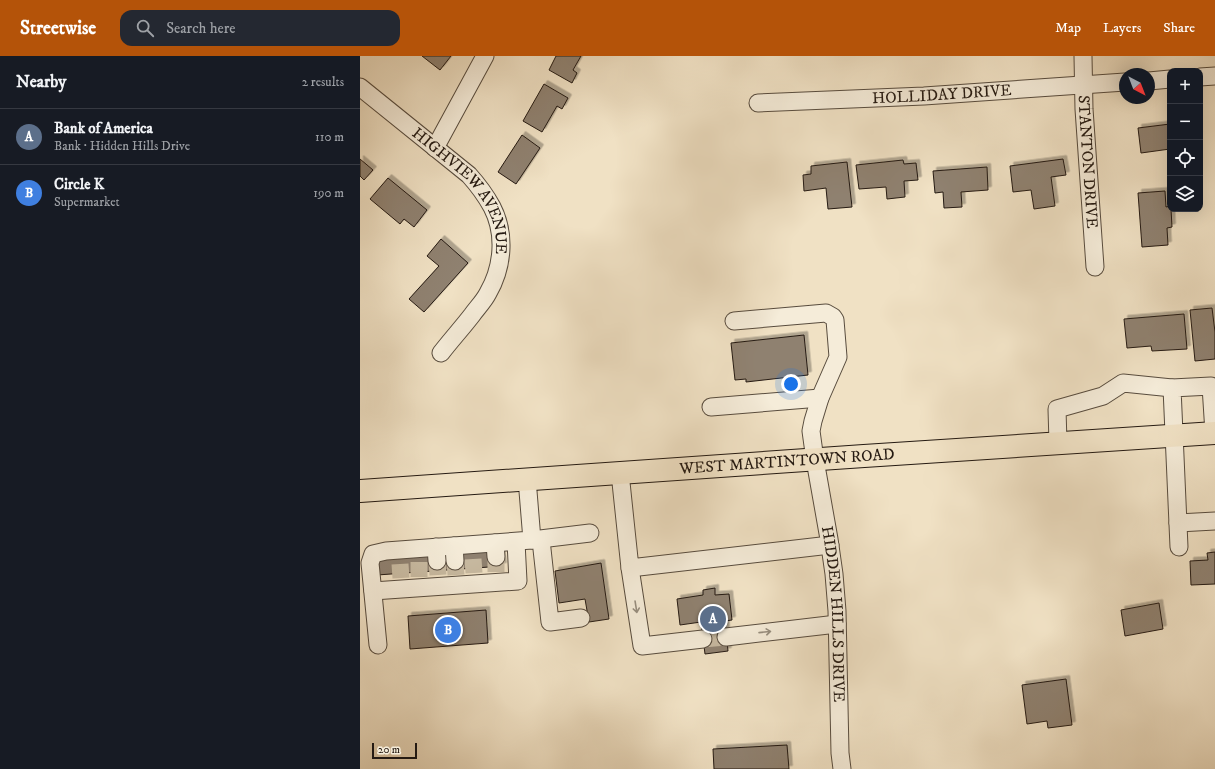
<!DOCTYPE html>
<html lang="en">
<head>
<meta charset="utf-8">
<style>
	:root { --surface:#171b24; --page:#242831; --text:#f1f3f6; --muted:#9ea1a6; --line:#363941; --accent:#b45309 }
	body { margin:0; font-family:"IM FELL DW Pica",serif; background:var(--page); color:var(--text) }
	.controls { position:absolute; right:12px; top:12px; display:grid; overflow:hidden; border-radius:8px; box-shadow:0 4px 16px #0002 }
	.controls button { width:36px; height:36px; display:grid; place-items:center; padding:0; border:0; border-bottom:1px solid var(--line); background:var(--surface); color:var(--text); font:20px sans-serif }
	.compass { position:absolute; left:759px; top:12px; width:36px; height:36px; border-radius:50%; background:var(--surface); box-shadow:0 4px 16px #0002; rotate:138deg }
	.scale { position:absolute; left:12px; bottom:10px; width:45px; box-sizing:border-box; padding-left:4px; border:2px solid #251a12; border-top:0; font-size:11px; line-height:14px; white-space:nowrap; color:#251a12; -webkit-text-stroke:3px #f5ecd9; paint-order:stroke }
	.you { position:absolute; left:431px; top:328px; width:14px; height:14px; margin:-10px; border:3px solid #fff; border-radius:50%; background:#1a73e8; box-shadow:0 0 0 6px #1a73e833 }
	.badge { display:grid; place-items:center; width:26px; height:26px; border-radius:50%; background:var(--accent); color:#fff; font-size:13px; font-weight:700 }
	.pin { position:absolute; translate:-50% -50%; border:2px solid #fff; box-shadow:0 1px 4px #0006 }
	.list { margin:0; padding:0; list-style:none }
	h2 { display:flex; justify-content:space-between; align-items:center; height:52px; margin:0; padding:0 16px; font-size:17px }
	h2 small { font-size:13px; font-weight:400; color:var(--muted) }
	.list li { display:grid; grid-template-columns:26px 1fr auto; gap:12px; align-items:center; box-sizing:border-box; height:56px; padding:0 16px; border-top:1px solid var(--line) }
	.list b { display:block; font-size:15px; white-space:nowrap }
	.list p { margin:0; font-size:13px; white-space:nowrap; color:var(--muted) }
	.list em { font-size:13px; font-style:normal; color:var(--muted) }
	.icon { flex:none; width:22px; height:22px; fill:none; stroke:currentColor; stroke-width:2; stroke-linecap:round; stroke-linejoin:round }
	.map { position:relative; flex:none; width:855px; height:713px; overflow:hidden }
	header { display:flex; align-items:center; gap:24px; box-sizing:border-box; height:56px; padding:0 20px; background:var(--accent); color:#fff }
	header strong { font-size:19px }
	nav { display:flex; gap:22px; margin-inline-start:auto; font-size:14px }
	.search { width:280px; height:36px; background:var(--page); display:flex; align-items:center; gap:10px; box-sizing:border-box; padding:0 14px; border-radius:12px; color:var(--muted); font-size:15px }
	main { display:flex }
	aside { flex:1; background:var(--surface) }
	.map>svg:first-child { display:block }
	.building { fill:#8f816f; stroke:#251a12; filter:url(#shadow) }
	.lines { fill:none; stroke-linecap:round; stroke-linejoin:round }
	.minor-tunnel { stroke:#c7b9a0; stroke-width:17; stroke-dasharray:17 8; stroke-linecap:butt }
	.minor-casing { stroke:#584c3e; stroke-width:19 }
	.major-casing { stroke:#251a12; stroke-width:24 }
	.minor { stroke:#f5ecd9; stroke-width:17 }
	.major { stroke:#f0e1c4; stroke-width:22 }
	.oneway { stroke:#978e7f }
	.labels { text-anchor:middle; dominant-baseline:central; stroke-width:3.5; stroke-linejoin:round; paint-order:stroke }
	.street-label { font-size:16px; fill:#251a12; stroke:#f5ecd9 }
</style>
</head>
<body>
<header>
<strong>Streetwise</strong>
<div class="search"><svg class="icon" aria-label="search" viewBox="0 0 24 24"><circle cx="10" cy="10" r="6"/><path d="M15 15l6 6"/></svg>Search here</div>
<nav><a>Map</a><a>Layers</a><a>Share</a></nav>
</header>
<main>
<aside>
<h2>Nearby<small>2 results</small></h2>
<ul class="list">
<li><span class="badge" style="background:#5c6f8a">A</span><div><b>Bank of America</b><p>Bank · Hidden Hills Drive</p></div><em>110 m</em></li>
<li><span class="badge" style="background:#3f7fe0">B</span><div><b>Circle K</b><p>Supermarket</p></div><em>190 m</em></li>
</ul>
</aside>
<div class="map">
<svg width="855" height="713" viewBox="0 0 855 713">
	<defs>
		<filter id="shadow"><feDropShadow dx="3.5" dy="-3.5" stdDeviation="0" flood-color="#0004"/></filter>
	</defs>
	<rect width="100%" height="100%" fill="#f0e1c4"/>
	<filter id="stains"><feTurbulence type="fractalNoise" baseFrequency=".005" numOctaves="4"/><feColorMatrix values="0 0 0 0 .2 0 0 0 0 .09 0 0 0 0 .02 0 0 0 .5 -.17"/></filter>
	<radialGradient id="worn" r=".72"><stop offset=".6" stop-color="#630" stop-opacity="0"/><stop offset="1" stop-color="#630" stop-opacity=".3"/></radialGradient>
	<path class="building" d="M62 0H91L80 14Z
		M196 0H221L213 14 217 17 212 27 189 14Z
		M184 28 208 42 202 53 197 50 182 76 163 65Z
		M810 68V93L781 97 778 72Z
		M162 79 180 92 156 128 138 116Z
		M0 103 13 114 4 124 0 120Z
		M703 103 706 119 691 121 695 150 674 153 671 134 653 136 650 110Z
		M543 104 544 108 556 107 558 124 544 125 545 141 527 143 526 131 499 133 496 109Z
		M487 106 492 151 468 153 466 132 444 135 443 119 451 118V110Z
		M627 111 628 134 601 136 602 151 584 152 583 136 575 137 573 115Z
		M28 122 67 154 54 171 44 163 40 168 10 143Z
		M805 135 806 151 810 150V153H811L812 171 807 172 808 189 782 191 778 137Z
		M81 183 108 207 64 256 49 243 79 210 67 200Z
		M852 252 855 276V303L835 305 830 254Z
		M824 258 827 293 792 295 791 290 767 292 764 263Z
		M444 279 448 319 386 326V323L375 324 371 287Z
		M140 493 143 510 17 519 15 502Z
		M855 496V528L831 529 830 505 848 504 847 497Z
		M241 507 249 563 229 566 225 543 199 547 195 515Z
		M355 532V539L369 538 372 564 365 565 368 595 345 598 341 566 320 569 317 543 343 539V534Z
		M799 547 803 573 765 580 761 554Z
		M126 554 128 587 50 593 48 560Z
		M706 623 712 669 688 672 687 665 667 668 662 629Z
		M427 689 429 713H354L353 693Z"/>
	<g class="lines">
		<path class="minor-tunnel" d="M136 501V516
			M113 503 114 517
			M77 505 78 519
			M95 505 96 519
			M59 506V521
			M40 508 41 522
			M343 583 366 581"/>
		<defs>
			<g id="minor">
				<path id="s1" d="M723 0 724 53 735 211"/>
				<path d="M840 21 855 20"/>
				<path d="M789 25 810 23"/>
				<path id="s2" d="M0 31 109 119C118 129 126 140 132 151 146 178 143 211 128 237 124 245 117 252 112 259 102 272 91 284 81 297"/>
				<path id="s3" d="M398 47 564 40 765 26"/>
				<path d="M75 92 125 0"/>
				<path id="s4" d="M374 265 466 257 473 261 475 264 478 301 460 342 453 365 451 375 455 404 469 483 474 518 477 555 480 697 482 713"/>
				<path d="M351 351 460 342"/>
				<path d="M698 387 697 353 743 340 763 327 812 332"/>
				<path d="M260 417 270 512 470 489"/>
				<path d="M818 467 855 465"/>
				<path d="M172 484 230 477"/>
				<path d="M181 484 190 566 221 562"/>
				<path d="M135 487 136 501"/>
				<path d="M94 490 95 505"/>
				<path d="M76 491 77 505"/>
				<path d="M819 491 812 332 851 330 854 377"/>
				<path d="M270 512 282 590 343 583"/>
				<path d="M13 535 158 525 156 486"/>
				<path d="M366 581 477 568"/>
				<path d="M18 589 10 507 13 498 26 495 172 484 167 423"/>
			</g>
			<g id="major">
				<path id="s5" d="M0 435 504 400 855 377"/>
			</g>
		</defs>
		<use href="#minor" class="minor-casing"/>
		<use href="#major" class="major-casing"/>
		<use href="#minor" class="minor"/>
		<use href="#major" class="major"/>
	</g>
	<defs><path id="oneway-shaft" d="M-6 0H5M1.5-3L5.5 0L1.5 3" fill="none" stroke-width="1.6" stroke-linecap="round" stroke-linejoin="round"/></defs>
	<g class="oneway">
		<use href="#oneway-shaft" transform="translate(276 551) rotate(81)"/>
		<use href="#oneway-shaft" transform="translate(405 576) rotate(-6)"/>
	</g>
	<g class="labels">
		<g class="street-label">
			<text stroke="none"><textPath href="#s3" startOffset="184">HOLLIDAY DRIVE</textPath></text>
			<text stroke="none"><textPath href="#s1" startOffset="106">STANTON DRIVE</textPath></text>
			<text stroke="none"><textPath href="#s2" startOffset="149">HIGHVIEW AVENUE</textPath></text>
			<text stroke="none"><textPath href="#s5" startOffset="428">WEST MARTINTOWN ROAD</textPath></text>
			<text stroke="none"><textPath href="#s4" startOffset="405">HIDDEN HILLS DRIVE</textPath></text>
		</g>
	</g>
	<rect width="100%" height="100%" filter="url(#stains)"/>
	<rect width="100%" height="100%" fill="url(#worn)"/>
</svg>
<div class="controls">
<button>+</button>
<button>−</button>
<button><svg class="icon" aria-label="locate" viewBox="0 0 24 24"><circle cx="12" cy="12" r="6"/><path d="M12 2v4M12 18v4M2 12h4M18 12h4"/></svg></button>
<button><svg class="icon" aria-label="layers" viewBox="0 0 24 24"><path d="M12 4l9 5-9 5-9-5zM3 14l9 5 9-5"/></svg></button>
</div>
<svg class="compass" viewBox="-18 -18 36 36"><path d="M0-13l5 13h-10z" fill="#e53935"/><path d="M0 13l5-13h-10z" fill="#9ea1a6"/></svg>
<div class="scale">20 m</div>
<div class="you"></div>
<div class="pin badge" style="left:353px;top:563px;background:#5c6f8a">A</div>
<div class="pin badge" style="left:88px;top:574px;background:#3f7fe0">B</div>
</div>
</main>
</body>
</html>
